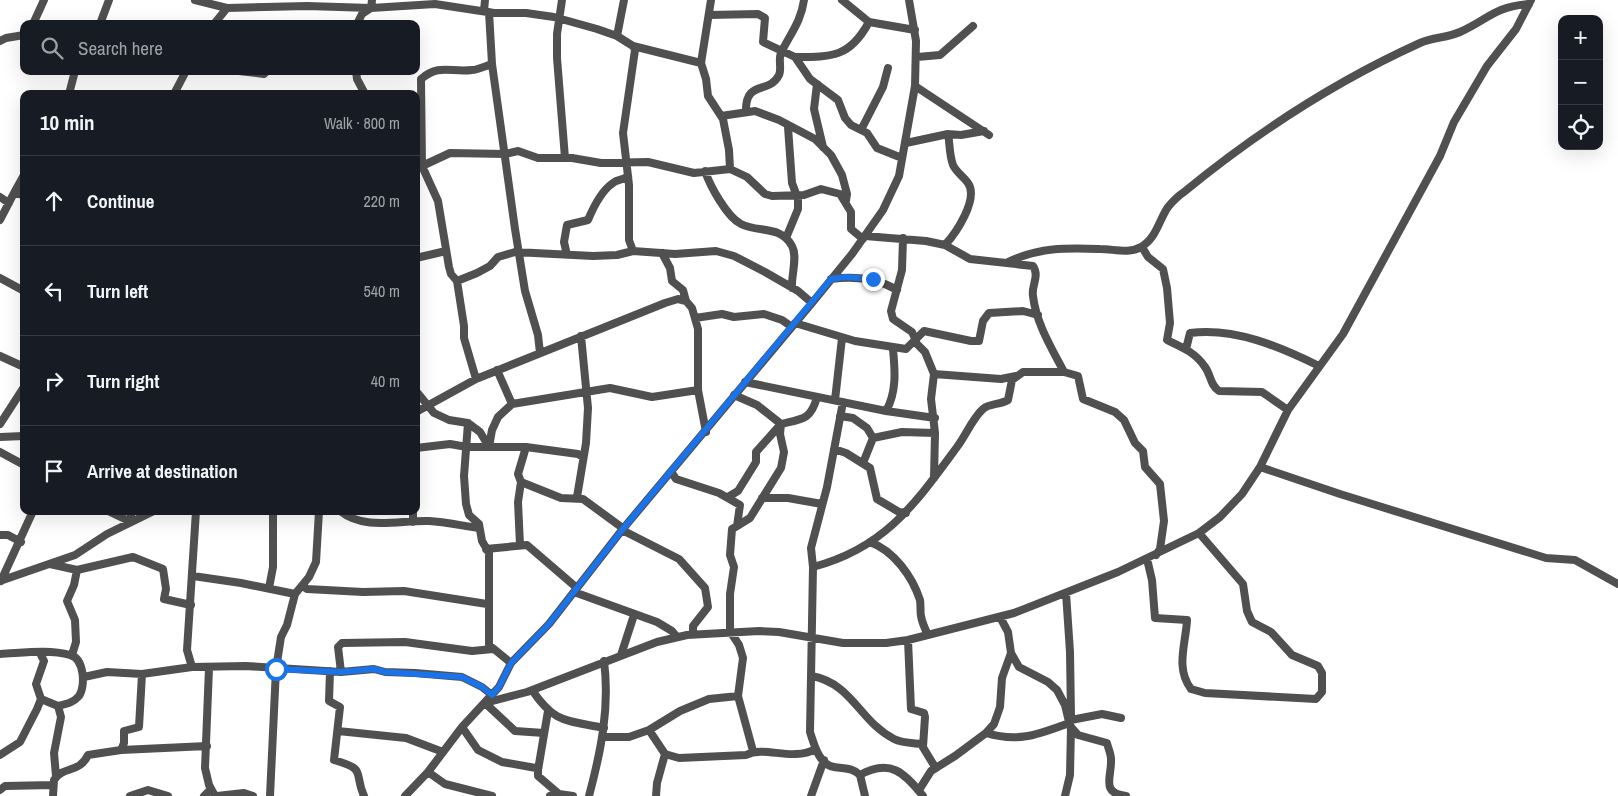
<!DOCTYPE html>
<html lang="en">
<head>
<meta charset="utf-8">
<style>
	:root { --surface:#171b24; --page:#242831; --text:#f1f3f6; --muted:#9ea1a6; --line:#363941 }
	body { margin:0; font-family:"Archivo Narrow",sans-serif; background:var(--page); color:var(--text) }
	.controls { position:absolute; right:15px; top:15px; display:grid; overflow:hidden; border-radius:10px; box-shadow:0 5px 20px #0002 }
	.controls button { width:45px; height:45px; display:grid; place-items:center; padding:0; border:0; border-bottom:1px solid var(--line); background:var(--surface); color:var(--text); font:25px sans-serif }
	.stop { position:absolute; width:15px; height:15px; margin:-11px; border:4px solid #1a73e8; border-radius:50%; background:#fff }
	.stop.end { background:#1a73e8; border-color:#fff; box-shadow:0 1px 5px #0008 }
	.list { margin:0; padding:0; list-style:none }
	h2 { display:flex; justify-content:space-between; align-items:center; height:65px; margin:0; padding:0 20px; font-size:21px }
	h2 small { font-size:16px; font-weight:400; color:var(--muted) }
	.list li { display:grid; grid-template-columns:32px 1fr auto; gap:15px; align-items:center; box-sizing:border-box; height:90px; padding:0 20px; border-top:1px solid var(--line) }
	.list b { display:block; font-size:19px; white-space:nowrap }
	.list em { font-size:16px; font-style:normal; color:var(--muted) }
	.icon { flex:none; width:28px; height:28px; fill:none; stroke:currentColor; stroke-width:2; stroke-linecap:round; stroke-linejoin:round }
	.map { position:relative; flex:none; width:1618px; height:796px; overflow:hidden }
	.search { position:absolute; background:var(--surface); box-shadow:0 5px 20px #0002; left:20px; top:20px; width:400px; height:55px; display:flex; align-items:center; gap:12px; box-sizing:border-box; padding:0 18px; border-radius:10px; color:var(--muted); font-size:19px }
	.panel { position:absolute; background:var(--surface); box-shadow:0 5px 20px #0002; left:20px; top:90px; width:400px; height:425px; border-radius:10px }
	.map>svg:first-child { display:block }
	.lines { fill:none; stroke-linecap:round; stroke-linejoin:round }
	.street { stroke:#505050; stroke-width:8 }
	.route { stroke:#1a73e8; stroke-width:6 }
</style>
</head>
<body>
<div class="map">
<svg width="1618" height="796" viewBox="0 0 1618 796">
	<rect width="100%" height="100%" fill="#fff"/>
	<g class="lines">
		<path class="street" d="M195 0 227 8 307 6 371 8 435 4 494 13H526L554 17 597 29 617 36 633 46 635 50 623 133 629 185V240L633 251
			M562 0 557 34V58L565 158
			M711 0 701 63 706 79 708 96 723 119 729 150 730 169 747 177 765 194 772 196 804 195 821 189 840 194 851 212V229L863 239
			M842 0 869 22 915 30
			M484 11 485 0
			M489 12 492 64 515 229 525 291 538 335 540 353
			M709 15 758 14 765 18 763 42 795 57 810 79 838 100 845 118 851 125 867 133 877 148 902 158
			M33 24 44 0
			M100 24 109 0
			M214 24 227 8
			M357 24 362 14 371 8 372 0
			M617 36 624 0
			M0 41 6 38 24 35
			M633 46 701 63
			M795 57C833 57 850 57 869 22
			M917 57 940 55 973 26
			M492 64C485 66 478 70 472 70 451 73 440 63 421 79L422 166 450 153 505 154 518 151 538 158H572L601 163 648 162 694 173 730 169
			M239 71 264 74 267 71
			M356 71 357 79 365 94
			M817 84 814 109 823 147
			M915 86 989 135
			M69 94 75 71
			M174 94 186 71
			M746 112C745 79 769 95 779 75 782 69 778 59 781 53 790 34 801 22 804 0
			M721 116 755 111 779 120 815 139 831 155 842 175 847 194 846 201
			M861 130 883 87 888 68
			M906 143 948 134 961 135 984 131
			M418 165 422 166 438 201 449 267 451 274 457 281 464 326V338L476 379
			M705 171C710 186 727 217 741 224 759 233 781 225 792 246 798 257 791 276 792 288
			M24 175 14 193 24 195
			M0 197 9 203
			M0 220 14 193
			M865 236 926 241 945 245 970 259 1033 266C1040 276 1031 286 1033 296 1036 323 1052 349 1064 372L1078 376 1083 399 1115 412 1124 420 1135 443 1143 451 1145 467 1160 484 1164 521 1160 549 1156 555
			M786 238 798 209V199L792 183 788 127
			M903 238 902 270 891 311 893 319 912 332 916 341
			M945 245C956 233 979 199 968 183 963 176 956 172 953 165 949 154 950 144 948 134
			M1142 247 1148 257 1163 269 1167 288 1170 323 1167 340C1182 347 1196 353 1205 367 1211 375 1210 385 1219 391L1262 392 1288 410
			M662 253 670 268 672 281 683 290 686 301 692 308 698 329V390
			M567 255 564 242 567 225 588 220C593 208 601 191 613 183 618 179 622 181 628 176
			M416 258 446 251
			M1008 262C1040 247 1066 248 1100 249 1114 249 1129 254 1141 247 1156 239 1159 220 1168 207 1173 201 1178 196 1184 192 1256 133 1336 81 1420 43 1433 37 1447 38 1460 32 1489 19 1493 7 1529 4
			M0 278 24 291
			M831 279C854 276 877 278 897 290
			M457 281 477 273 490 266 498 257 515 252 593 256 617 255 633 251 675 254 716 251 734 256 765 272 798 291 812 303
			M695 318 722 314 734 317 764 314 782 320 792 327
			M795 323 855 341 906 349 924 331 971 341H979L983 321 989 313 1023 311 1038 315
			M915 342 925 352 934 374
			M1186 349 1190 333C1235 327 1280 347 1319 366
			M0 356 24 367
			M497 370 512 404
			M745 382 886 411 935 418
			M416 391 434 413 449 420 468 423 480 432 489 447H526L518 474 521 482 561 498 583 499 624 529
			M835 400 842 338
			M886 411C897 392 895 370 893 349
			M416 412 476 379 665 303 678 299 686 301
			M840 416 853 418 867 428 873 438 863 463
			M468 423 464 476 466 504 469 515 479 524 482 541 489 553V645L511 663
			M0 424 24 387
			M0 437 24 436
			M873 438 902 432 935 433
			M526 447 578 454 583 457
			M416 448 450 444 467 447H489L492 430 498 417 512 404 610 388 652 397 698 390 706 432
			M834 449 846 453 870 468 877 499 899 512 906 513
			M0 452 24 465
			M1260 467 1340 494 1546 558 1575 560 1618 584
			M672 473 676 479 719 493 740 505 737 526 732 529 730 555 734 567 730 594V631L739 645 743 658 738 696 753 751
			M934 478 935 433 931 399 934 374 1001 379 1016 376
			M577 497 586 443 588 408 581 336
			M728 497 738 491 756 462V452L781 424 757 405 734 395
			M762 498H788L822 504
			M108 511 131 522V511
			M196 511 187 650 192 667 246 666 341 672 374 669 385 672 415 673 462 677 482 687 492 695
			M340 511C365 531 399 520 429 521 446 522 463 526 479 528
			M413 511V522
			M737 526 750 518 781 468 784 452 780 434 781 424C802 419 811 420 817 397
			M622 530 679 559 705 588 708 607 693 626V634
			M0 535H8L21 542
			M870 542C894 551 912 576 920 600 921 606 920 611 921 616 922 622 925 629 928 635
			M520 545 518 502 521 482
			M486 549 527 545 577 588
			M1147 559 1152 580 1155 618 1187 620C1186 643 1175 668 1191 689L1205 693 1316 699 1322 692V673L1318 666 1292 655 1271 632 1252 622 1247 611 1243 584 1199 533
			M50 564 77 570 133 557 163 569 166 589 164 599 191 605
			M813 567 811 548 827 487 843 402
			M193 576 241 583 295 594
			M0 581 75 555 107 534 154 511
			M1 581 33 511
			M303 586 307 589 363 592 404 591 487 604
			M269 588 273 567V511
			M574 592 657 622 672 631 677 637
			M1066 593 1070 652 1071 716
			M1000 617 1008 632 1011 653 1019 667 1048 682 1057 690 1065 705 1070 726 1078 735 1107 743C1108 748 1111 754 1111 759 1112 777 1100 793 1126 796
			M908 640 911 709 924 713 925 717 923 747
			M0 654C22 653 49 649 70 655 84 658 86 686 79 696 73 703 66 704 58 706
			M72 655 76 642 75 620 67 601 74 585 77 570
			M621 655 634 615
			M209 668 205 768 209 785 215 796
			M330 671 329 701 340 707 334 760C368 770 353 772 364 796
			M341 672 338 647 342 643 405 642 472 651 493 649
			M812 676C853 684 859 721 894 739 902 743 912 743 921 744L935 767
			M84 677 107 672 142 674
			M532 690C555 724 566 720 604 728
			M41 699 58 706 61 717 54 753 56 776
			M1071 720 1102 714 1121 718
			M462 727 478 750 502 762 536 768 538 770V776L559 794
			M649 730 665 754 679 758 746 755C765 745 791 762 816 749
			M338 731 406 738 443 752
			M544 733 515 731 485 703 527 692 657 642 687 635 759 631 779 632 843 643H886L908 640 1014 613 1118 572 1199 533 1220 517 1242 494 1260 467 1288 410 1343 334 1440 156 1454 122 1487 66 1516 29 1531 0
			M986 733C1019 743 1039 734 1069 723
			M602 737H629L649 730 680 711 709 699 738 696
			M121 750 207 746
			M0 755 20 742 37 709 41 699 36 684 44 661 40 653
			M538 770 548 711
			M428 772 445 784 492 796
			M860 775C890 758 905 773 923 796
			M0 790 5 786 53 785
			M919 790 931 771 955 756 986 733 994 724 1000 707 1002 678 1011 653
			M53 796 54 780C64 765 79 774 88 755L121 750 124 743V731L139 727 142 674 192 667
			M130 796 148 790 168 796
			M204 796 211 789
			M217 796 244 793 253 796
			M270 796 276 669 281 637 287 625 295 594 309 577 316 562 319 511
			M405 796 428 772 462 727 499 687 511 663 549 624 622 530 812 303 852 254 883 210 899 176 915 86 916 41 909 0
			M550 796 559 794 573 796
			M589 796C601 751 610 707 604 661
			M656 796 657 783 665 754
			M811 796 824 760
			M865 796 860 775C852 767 844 769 834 767 819 765 814 744 810 732L813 567C885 548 915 504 957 447 966 435 972 419 983 409 990 403 1000 405 1008 400L1012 380 1023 372H1064
			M1065 796 1070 775 1071 727"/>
	</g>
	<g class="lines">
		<path class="route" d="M276 669 341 672 374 669 385 672 462 677 482 687 492 695 499 687 511 663 549 624 622 530 831 279 845 277 873 279"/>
	</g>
</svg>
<div class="controls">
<button>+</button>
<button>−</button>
<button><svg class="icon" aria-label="locate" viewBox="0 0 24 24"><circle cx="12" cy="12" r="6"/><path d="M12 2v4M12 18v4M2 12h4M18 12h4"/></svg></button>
</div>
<div class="stop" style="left:276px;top:669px"></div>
<div class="stop end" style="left:873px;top:279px"></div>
<div class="search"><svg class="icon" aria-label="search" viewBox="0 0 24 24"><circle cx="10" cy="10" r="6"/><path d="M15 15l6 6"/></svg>Search here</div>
<section class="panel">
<h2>10 min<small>Walk · 800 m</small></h2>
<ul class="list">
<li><svg class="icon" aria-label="ahead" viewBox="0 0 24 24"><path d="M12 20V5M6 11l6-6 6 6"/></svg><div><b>Continue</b></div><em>220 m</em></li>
<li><svg class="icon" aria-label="left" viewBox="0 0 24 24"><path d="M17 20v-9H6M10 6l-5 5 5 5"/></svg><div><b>Turn left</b></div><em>540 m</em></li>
<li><svg class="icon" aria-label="right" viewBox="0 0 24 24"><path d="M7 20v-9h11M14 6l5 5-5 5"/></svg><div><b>Turn right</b></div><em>40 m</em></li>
<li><svg class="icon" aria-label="arrive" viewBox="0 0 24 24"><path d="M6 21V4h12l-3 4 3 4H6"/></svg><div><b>Arrive at destination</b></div></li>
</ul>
</section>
</div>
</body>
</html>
